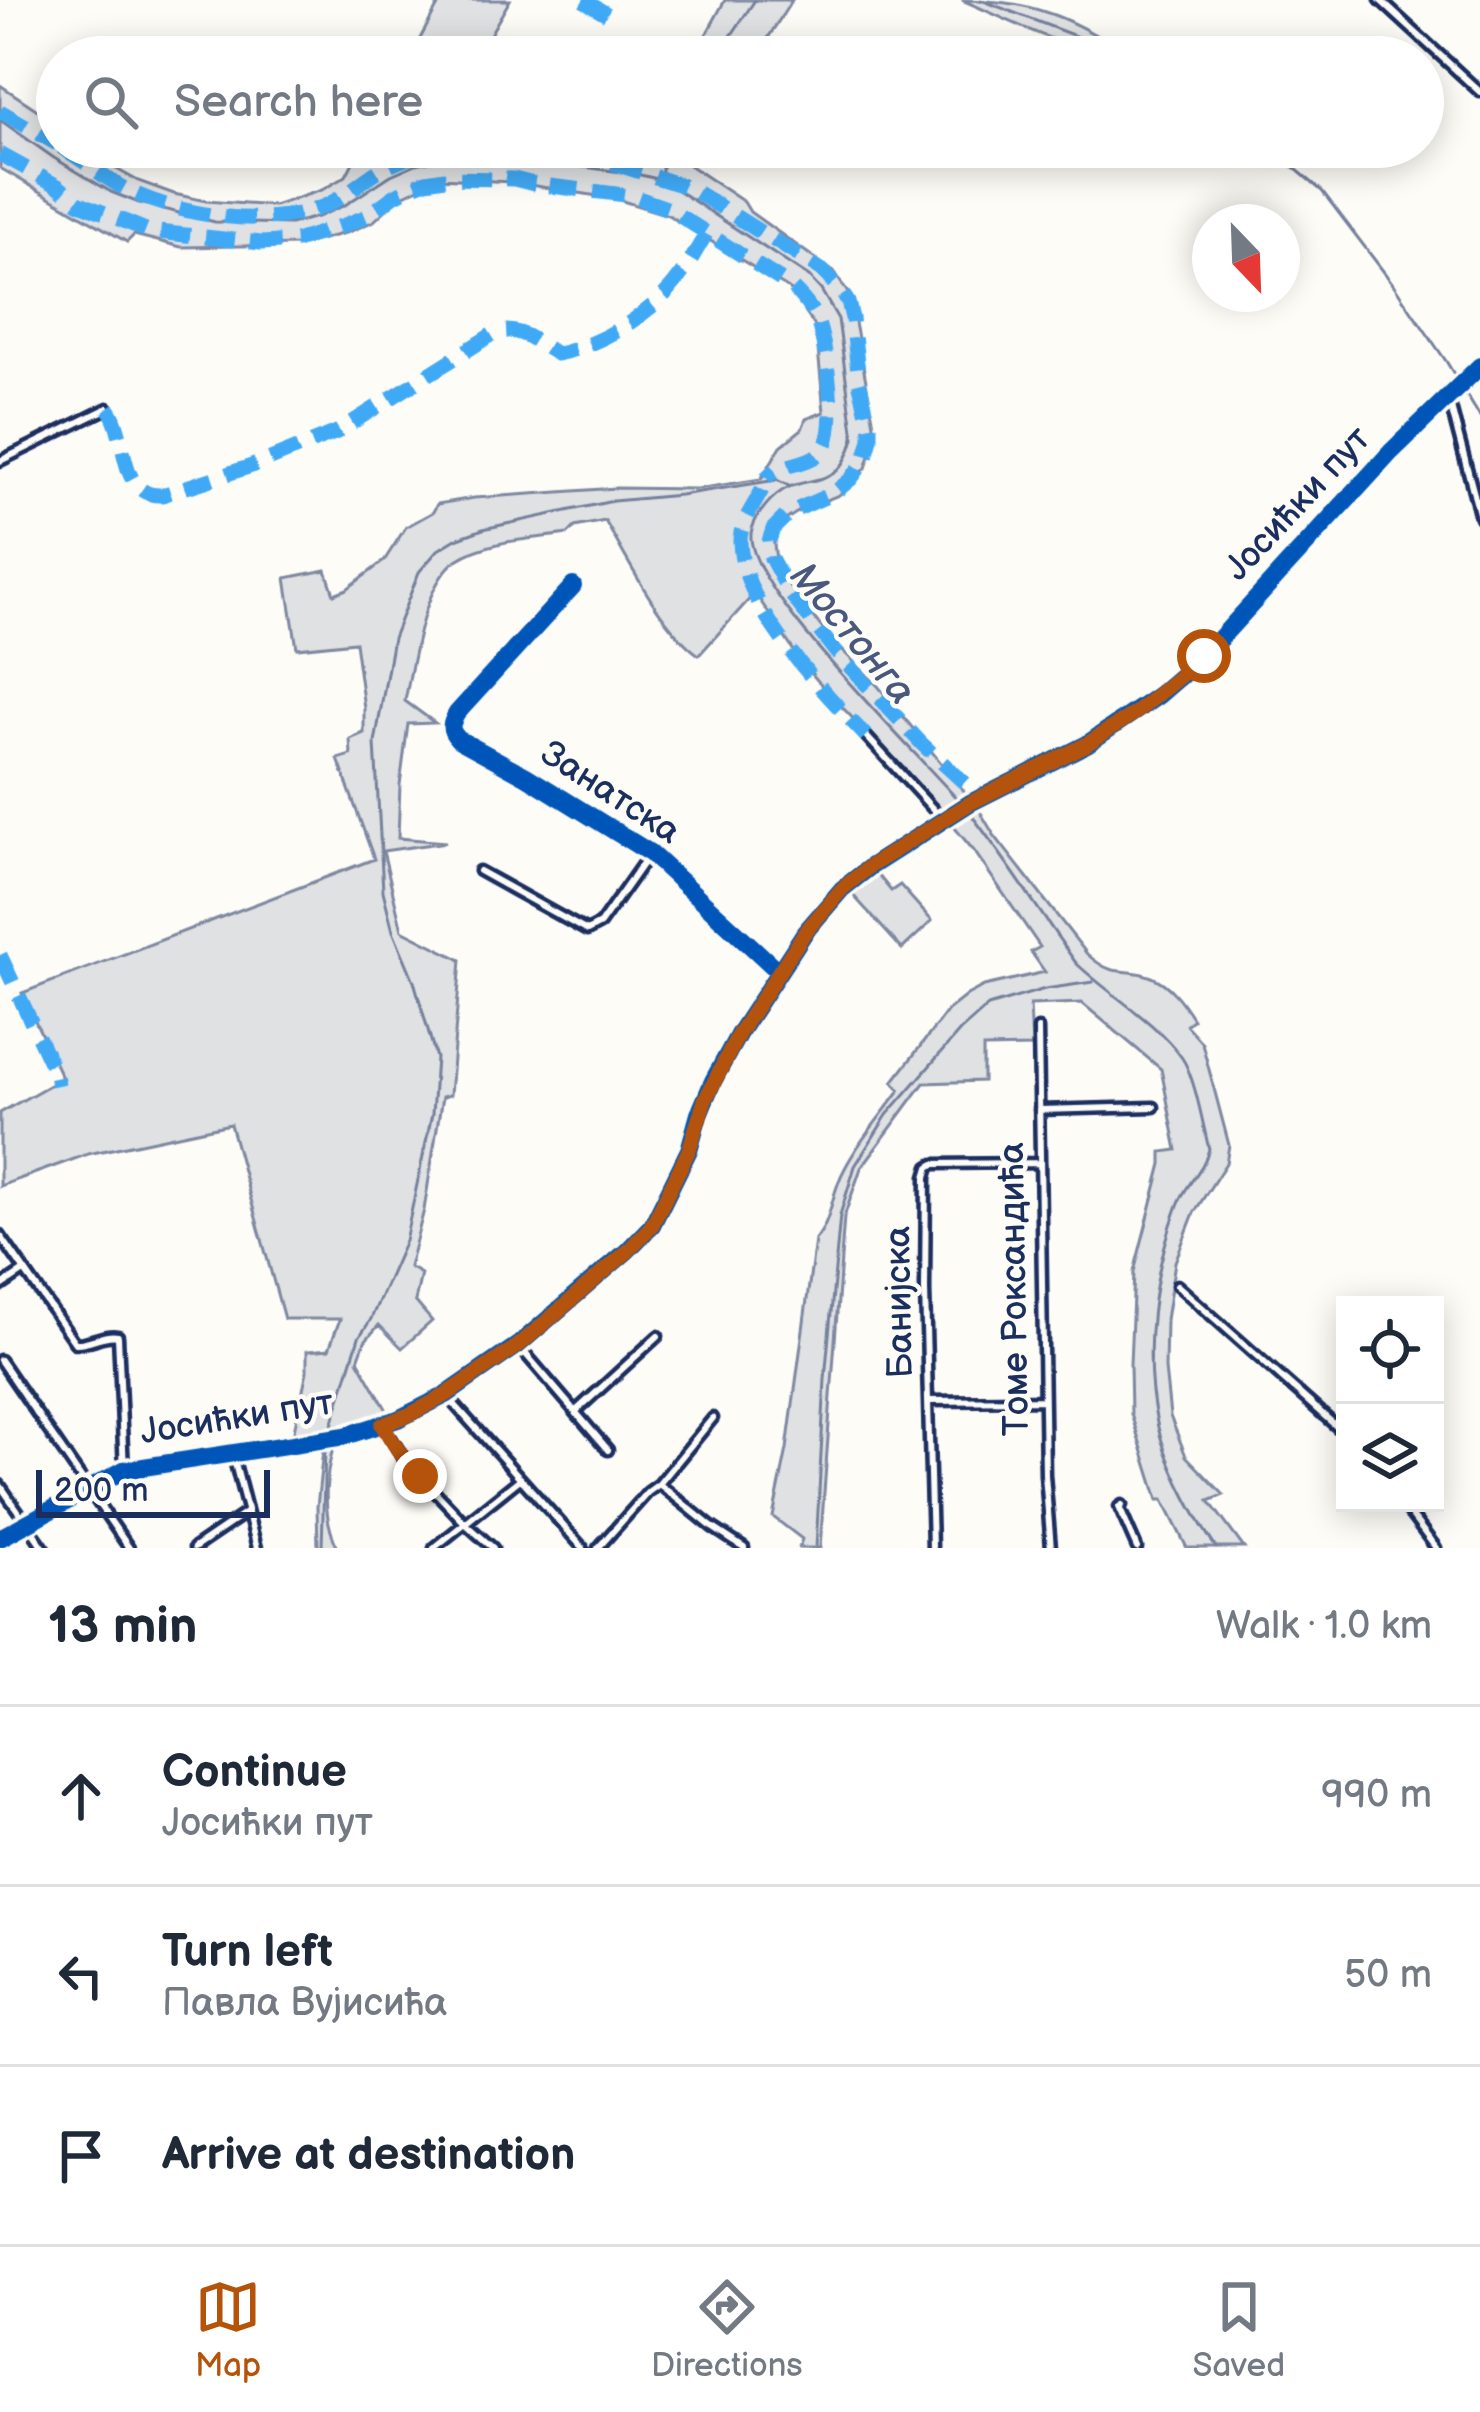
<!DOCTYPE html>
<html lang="en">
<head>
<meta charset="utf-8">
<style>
	:root { --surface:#fff; --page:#f2f2f3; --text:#1f2937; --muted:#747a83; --line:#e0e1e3; --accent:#b45309 }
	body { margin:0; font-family:"Balsamiq Sans",sans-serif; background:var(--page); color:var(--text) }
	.controls { position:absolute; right:36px; bottom:36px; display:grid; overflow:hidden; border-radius:0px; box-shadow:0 6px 30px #0003 }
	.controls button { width:108px; height:108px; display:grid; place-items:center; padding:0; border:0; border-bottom:3px solid var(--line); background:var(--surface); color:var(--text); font:60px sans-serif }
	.compass { position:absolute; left:1192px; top:204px; width:108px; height:108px; border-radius:50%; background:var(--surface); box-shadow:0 6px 30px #0003; rotate:157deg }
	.scale { position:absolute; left:36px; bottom:30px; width:234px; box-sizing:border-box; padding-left:12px; border:6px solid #1b2f5e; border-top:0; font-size:33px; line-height:42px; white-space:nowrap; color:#1b2f5e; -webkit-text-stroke:9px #fdfcf7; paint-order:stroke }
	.stop { position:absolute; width:36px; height:36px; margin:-27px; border:9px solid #b45309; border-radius:50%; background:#fff }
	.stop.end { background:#b45309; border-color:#fff; box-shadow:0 3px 12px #0008 }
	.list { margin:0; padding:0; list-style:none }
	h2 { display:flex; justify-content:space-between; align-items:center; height:156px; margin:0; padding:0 48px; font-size:51px }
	h2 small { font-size:39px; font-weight:400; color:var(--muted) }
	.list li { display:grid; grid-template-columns:78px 1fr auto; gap:36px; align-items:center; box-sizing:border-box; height:180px; padding:0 48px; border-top:3px solid var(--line) }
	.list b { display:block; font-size:45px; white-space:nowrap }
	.list p { margin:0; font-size:39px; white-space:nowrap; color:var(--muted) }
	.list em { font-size:39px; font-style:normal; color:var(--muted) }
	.icon { flex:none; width:66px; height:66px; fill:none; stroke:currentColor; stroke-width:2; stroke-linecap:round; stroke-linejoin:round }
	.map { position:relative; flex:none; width:1480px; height:1548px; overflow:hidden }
	.search { position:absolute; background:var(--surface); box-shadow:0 6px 30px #0003; left:36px; right:36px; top:36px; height:132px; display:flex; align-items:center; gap:30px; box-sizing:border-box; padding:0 42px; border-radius:66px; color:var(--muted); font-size:45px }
	.sheet { height:696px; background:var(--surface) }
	nav { display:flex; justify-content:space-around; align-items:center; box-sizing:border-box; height:168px; border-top:3px solid var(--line); background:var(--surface); font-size:33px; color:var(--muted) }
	nav a { display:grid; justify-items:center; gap:6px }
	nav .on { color:var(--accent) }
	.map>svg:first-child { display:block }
	.green { fill:#e0e1e3; stroke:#7e88a0; stroke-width:3 }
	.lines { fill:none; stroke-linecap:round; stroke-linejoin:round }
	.stream { stroke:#76819c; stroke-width:3 }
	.minor-casing { stroke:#1b2f5e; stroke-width:15 }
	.minor { stroke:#fdfcf7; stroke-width:6 }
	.quiet { stroke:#3fa9f5; stroke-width:15; stroke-dasharray:30 15; stroke-linecap:butt }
	.cycleway-casing { stroke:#fdfcf7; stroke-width:26 }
	.cycleway { stroke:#0057b8; stroke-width:18 }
	.route { stroke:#b45309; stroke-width:15 }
	.labels { text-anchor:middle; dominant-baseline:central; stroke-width:9; stroke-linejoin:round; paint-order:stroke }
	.street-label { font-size:36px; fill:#1b2f5e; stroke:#fdfcf7 }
	.water-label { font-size:39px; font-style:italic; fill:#49587d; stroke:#fdfcf7 }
</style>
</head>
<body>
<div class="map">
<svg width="1480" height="1548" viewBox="0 0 1480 1548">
	<rect width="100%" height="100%" fill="#fdfcf7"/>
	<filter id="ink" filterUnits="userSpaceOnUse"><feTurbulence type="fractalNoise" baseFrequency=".00833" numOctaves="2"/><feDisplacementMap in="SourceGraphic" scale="24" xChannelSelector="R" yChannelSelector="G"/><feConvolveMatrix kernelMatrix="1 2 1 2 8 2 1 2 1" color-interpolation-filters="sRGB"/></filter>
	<g filter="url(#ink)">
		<path class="green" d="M441 0H510L477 57H410Z
			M725 0H792L756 57H694Z
			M962 0C991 0 1021 3 1048 13 1079 23 1108 43 1136 57 1077 57 1016 23 962 0Z
			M0 85 57 123V147H91L94 150 91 155 138 181 174 194 206 201 274 206 322 190 346 176 361 147H488L636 158 643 147H700L689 165 744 202 750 212 834 272 850 296 874 424 870 456 866 468 851 484 839 495 801 510 779 524 773 536 776 560 790 587 829 637 878 686 978 808 994 835 1087 954C1117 981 1121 965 1152 977 1170 984 1183 1003 1193 1019L1186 1025 1202 1043 1229 1145 1226 1163 1194 1213 1175 1262 1166 1320 1165 1369 1170 1416 1186 1456 1224 1495 1209 1501 1244 1548H1187L1163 1500H1158L1131 1414 1130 1364 1134 1272 1162 1164V1152L1177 1150 1161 1069 1082 1003 1030 1005 1032 1047 983 1048V1081L924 1083 861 1168 844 1217 820 1548H799L802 1539 773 1517 787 1449 815 1240C832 1221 831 1193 844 1170 859 1141 881 1116 900 1090L893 1082 948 1010 967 995 984 986 1045 972 1031 952 1040 947 974 851 940 810 823 687 800 660 755 593 699 655C661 628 629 562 605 521L575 527 568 534C533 539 487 540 457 560 423 583 413 662 405 701L435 723 408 724 400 785 398 838 446 842 383 851 402 930 461 960 450 1095 442 1097 424 1210 409 1267 421 1274 415 1301 432 1321 402 1348 379 1325 365 1341 358 1360 388 1412 342 1426C325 1460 319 1513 338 1548H318L317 1507 324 1440 291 1444 307 1371V1351L329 1349 340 1319H284L230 1124 88 1154 0 1186V1113L62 1078 22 993 374 859 338 759 351 755 350 739 364 733V708L355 642 297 648 286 578 326 570 334 594 347 589 384 561 406 527 433 512 437 504 474 498 616 488 697 489 761 479 781 446 802 429 806 419 824 412 816 328 789 289 668 215 616 199 511 182 440 178 400 197 374 221 349 232 301 245 181 247 134 235 127 242 0 168Z
			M878 875 891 891 900 885 932 921 902 949 852 894Z"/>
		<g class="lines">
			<path class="stream" d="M981 0 1130 57
				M717 57 755 0
				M0 120 54 158 111 192 139 203 215 222 290 224 317 217 345 205 391 175 416 164 471 152 636 174 662 180 809 277 821 290 838 319 854 438C851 449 847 461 838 470 824 482 803 480 787 488 773 495 757 513 752 529 734 582 939 772 976 821 1011 867 1042 916 1076 963 1108 994 1156 1021 1182 1058 1195 1077 1203 1126 1209 1149 1204 1170 1185 1185 1178 1205 1153 1271 1142 1354 1157 1423 1166 1463 1193 1514 1216 1548
				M1270 147 1322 191 1393 284 1446 361 1480 417
				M662 178V152L666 147
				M322 1548 325 1448 359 1337 370 1321 405 1241 432 1114 436 1058 414 981 393 931 383 891 375 743 393 638 419 572 438 550 456 539 483 529 613 501 680 495 777 480 789 486
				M816 1548 825 1379 840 1215 855 1166 887 1115 960 1031 988 1006 1045 989 1093 982"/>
			<defs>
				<path id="minor" d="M1380 0 1480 92
					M1448 396 1480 517
					M0 461 108 408
					M573 586 457 713C450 725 449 729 458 739L526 776 650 853 778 971
					M866 736 944 821
					M479 871 587 931 600 924 650 853
					M1038 1029 1045 1475 1051 1548
					M1039 1110 1154 1107
					M0 1235 75 1343C90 1344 103 1333 118 1336L124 1470
					M1177 1285 1345 1434
					M0 1287 24 1271
					M518 1345 608 1450
					M0 1360 129 1548
					M446 1395 583 1548
					M928 1401 1043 1400
					M576 1411 658 1336
					M383 1425 404 1459 465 1523 493 1548
					M232 1452 257 1548
					M659 1484 712 1527 744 1548
					M0 1485 44 1548
					M1402 1503 1436 1548
					M1122 1505 1119 1507 1137 1548
					M0 1538 124 1470 345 1436 398 1419 446 1395 518 1345 627 1251 652 1225 689 1150 699 1114 713 1081 739 1033 805 932 842 889 870 867 970 803 1087 744 1159 695 1204 656 1391 452 1480 366
					M194 1548 247 1512
					M434 1548 520 1479
					M598 1548 648 1492 659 1484 713 1418
					M932 1548 925 1290 926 1177 929 1167 934 1164 1040 1163"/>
			</defs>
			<use href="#minor" class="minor-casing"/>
			<use href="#minor" class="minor"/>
			<path class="quiet" d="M583 0 607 14
				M0 111 57 144
				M61 147C85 161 106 180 131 192 184 217 274 230 329 204 348 194 364 179 383 168 404 156 429 151 453 148L606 161 690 188 823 271 842 293 848 302 852 318 859 381 871 430V439L865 460 851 479 834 493 789 513 773 529 769 541 771 558 789 592 835 651 922 744 981 798
				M0 154 58 186 78 202 148 231 261 243 296 241 342 226 367 216 394 196 409 188 426 181 445 178 514 179 534 184 633 196 669 209 790 286C800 295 808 304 815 316 826 338 839 428 824 448 809 469 782 460 766 478
				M108 408C129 433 116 497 162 495L258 464 337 432 493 334C520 324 534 342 557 354 598 346 648 316 674 284 686 269 696 251 706 234
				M762 490C754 506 740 523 740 541 741 608 822 690 866 736
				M0 955 56 1075 58 1085"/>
			<defs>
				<path id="cycleway" d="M573 586 457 713C450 725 449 729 458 739L526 776 650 853 778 971
					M0 1538 124 1470 345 1436 398 1419 446 1395 518 1345 627 1251 652 1225 689 1150 699 1114 713 1081 739 1033 805 932 842 889 870 867 970 803 1087 744 1159 695 1204 656 1391 452 1480 366"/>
			</defs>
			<use href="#cycleway" class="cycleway-casing"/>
			<use href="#cycleway" class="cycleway"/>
		</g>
	</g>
	<g class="lines" filter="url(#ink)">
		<path class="route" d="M420 1476 404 1459 382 1425 411 1414 446 1395 518 1346 628 1251 652 1225 689 1150 705 1100 739 1033 805 932 842 889 869 867 970 803 1087 744 1138 711 1204 656"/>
	</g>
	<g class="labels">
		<g class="street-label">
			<text transform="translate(1298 504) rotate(-47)">Јосићки пут</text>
			<text transform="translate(610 793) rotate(33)">Занатска</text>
			<text transform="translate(1015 1289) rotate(-91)">Томе Роксандића</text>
			<text transform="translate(900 1302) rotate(-91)">Банијска</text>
			<text transform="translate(237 1418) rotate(-9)">Јосићки пут</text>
		</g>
		<g class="water-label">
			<text transform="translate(852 634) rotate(50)">Мостонга</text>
		</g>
	</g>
</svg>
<div class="controls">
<button><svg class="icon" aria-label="locate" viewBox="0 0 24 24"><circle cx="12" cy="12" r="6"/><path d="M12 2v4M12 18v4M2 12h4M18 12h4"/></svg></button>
<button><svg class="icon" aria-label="layers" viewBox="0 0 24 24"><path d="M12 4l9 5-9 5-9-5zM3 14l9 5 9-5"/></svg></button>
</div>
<svg class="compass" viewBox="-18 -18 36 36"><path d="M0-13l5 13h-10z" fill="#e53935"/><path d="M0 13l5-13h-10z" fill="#747a83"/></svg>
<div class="scale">200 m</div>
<div class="stop" style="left:1204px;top:656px"></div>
<div class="stop end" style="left:420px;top:1476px"></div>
<div class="search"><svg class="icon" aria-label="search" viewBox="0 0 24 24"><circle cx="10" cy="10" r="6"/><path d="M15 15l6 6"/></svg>Search here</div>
</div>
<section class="sheet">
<h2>13 min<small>Walk · 1.0 km</small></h2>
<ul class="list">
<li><svg class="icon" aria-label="ahead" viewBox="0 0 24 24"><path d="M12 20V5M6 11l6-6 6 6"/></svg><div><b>Continue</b><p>Јосићки пут</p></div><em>990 m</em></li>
<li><svg class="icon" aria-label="left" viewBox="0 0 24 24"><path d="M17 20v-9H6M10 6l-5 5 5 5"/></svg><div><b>Turn left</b><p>Павла Вујисића</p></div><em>50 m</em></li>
<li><svg class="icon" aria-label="arrive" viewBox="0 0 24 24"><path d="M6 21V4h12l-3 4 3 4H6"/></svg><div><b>Arrive at destination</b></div></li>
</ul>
</section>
<nav>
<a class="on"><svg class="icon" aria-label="map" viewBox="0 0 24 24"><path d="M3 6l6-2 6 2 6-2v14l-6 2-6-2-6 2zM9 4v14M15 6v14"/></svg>Map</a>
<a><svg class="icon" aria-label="directions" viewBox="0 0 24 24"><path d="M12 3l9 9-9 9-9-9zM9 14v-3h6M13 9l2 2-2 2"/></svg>Directions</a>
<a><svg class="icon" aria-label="saved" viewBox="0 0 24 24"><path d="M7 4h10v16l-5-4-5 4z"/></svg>Saved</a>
</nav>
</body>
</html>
